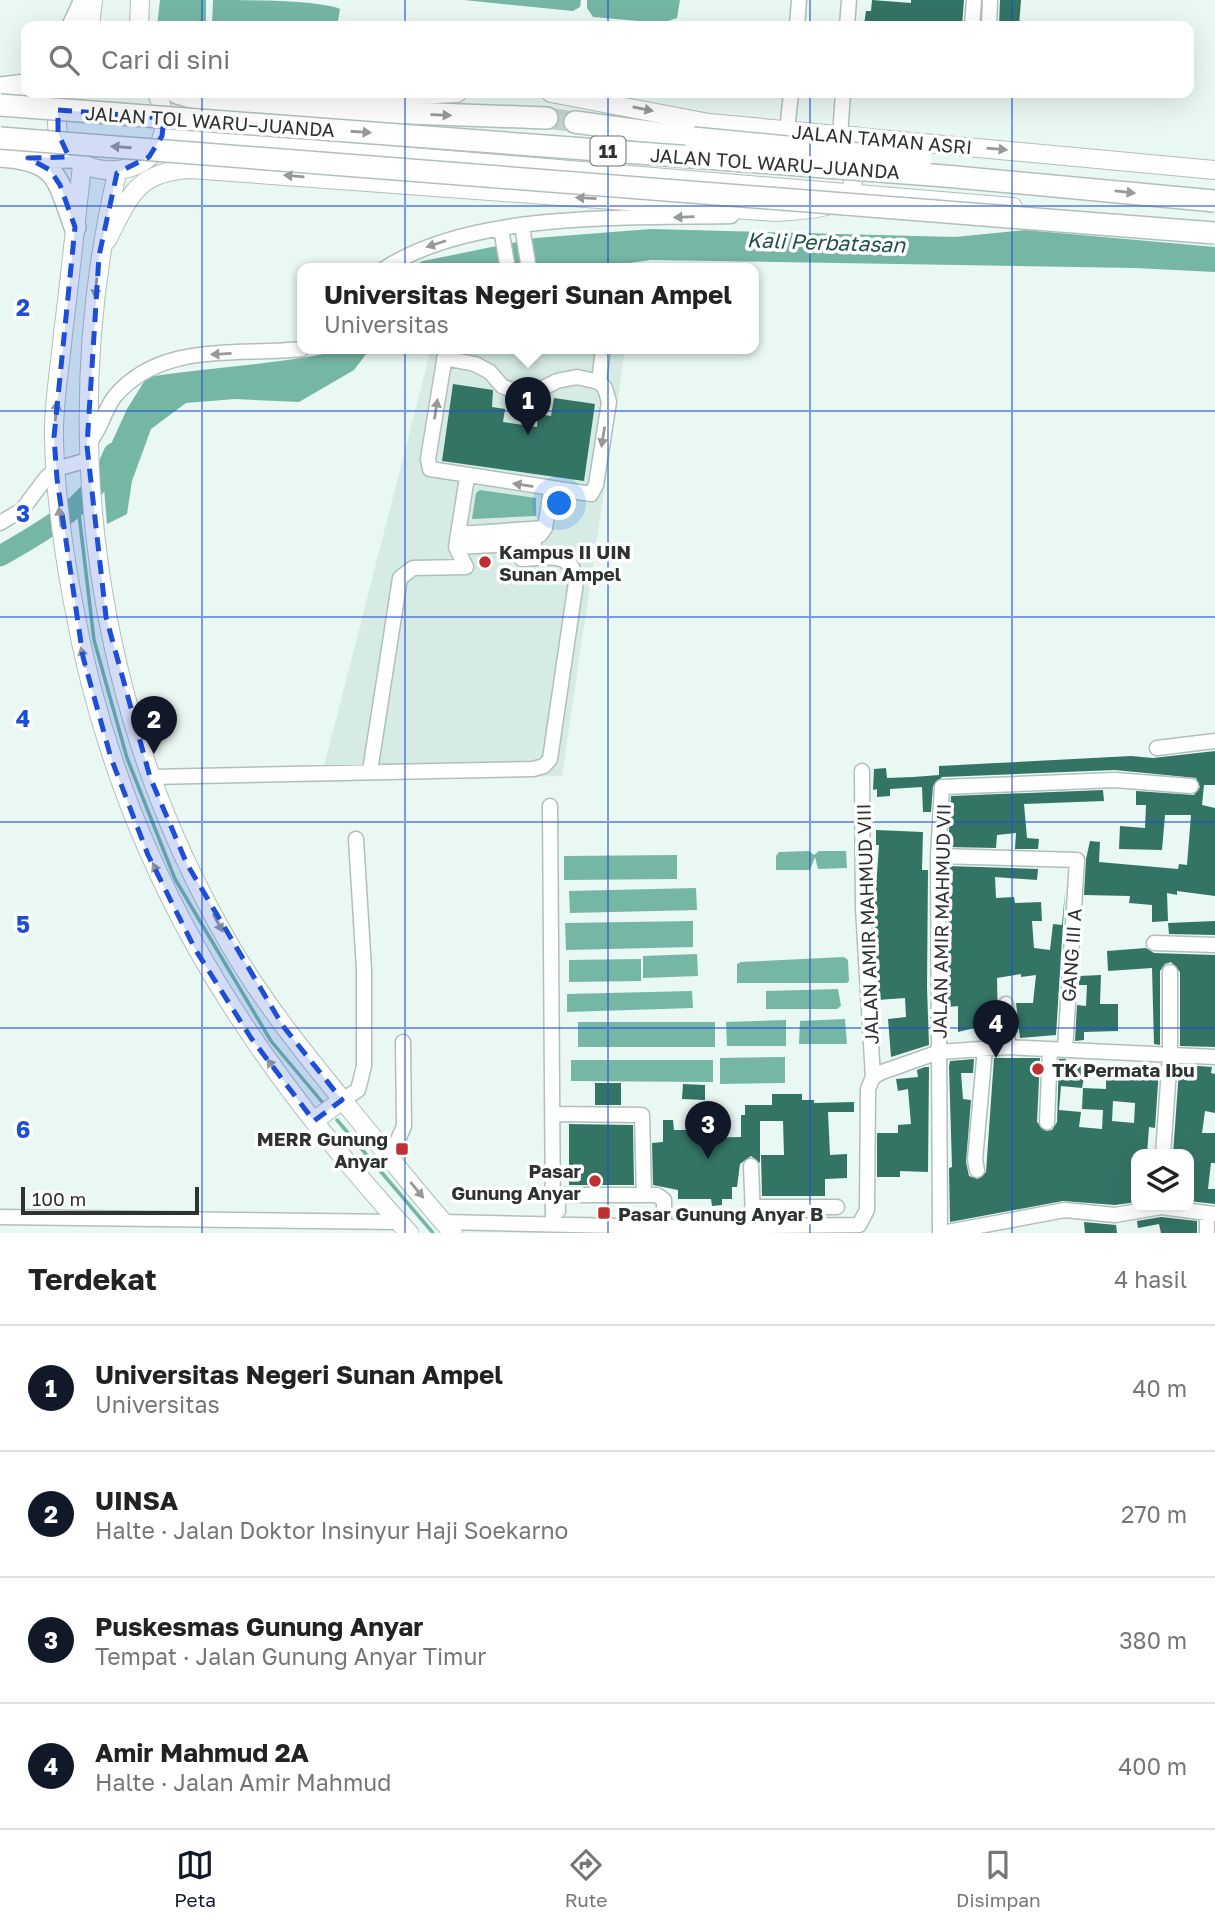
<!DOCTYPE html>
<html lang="id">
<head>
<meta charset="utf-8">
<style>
	:root { --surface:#fff; --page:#f6f6f6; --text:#222; --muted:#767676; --line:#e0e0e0; --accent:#111827 }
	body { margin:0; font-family:"Golos Text",sans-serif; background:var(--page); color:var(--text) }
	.controls { position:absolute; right:21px; bottom:21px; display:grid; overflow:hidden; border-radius:14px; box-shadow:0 7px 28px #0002 }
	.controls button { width:63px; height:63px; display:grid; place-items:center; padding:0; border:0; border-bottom:2px solid var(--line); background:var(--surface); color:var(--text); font:35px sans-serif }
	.scale { position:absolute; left:21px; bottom:18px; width:178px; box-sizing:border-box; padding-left:7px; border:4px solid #2e3332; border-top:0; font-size:19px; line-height:24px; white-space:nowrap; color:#2e3332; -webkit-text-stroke:5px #fff; paint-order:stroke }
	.you { position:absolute; left:560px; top:504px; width:24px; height:24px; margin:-18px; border:5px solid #fff; border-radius:50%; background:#1a73e8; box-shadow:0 0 0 10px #1a73e833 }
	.badge { display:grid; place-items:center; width:46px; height:46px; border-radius:50%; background:var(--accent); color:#fff; font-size:23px; font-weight:700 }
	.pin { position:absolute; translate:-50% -58px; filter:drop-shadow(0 2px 4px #0008) }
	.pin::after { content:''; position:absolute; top:37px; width:24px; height:21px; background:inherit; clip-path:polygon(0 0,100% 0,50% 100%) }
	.popup { position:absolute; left:297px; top:263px; width:462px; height:91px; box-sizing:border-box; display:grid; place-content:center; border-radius:14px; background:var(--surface); filter:drop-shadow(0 2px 5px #0005); font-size:23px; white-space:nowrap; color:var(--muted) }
	.popup b { font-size:26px; color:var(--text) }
	.popup::after { content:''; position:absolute; left:50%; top:100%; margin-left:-14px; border:14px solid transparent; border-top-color:var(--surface) }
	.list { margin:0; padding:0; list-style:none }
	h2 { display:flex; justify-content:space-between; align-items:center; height:91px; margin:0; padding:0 28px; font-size:30px }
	h2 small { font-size:23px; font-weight:400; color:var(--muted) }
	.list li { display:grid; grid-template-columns:46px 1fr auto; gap:21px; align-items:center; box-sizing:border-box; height:126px; padding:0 28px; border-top:2px solid var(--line) }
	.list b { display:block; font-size:26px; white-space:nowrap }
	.list p { margin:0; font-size:23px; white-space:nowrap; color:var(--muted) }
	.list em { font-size:23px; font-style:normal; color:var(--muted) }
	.icon { flex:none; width:38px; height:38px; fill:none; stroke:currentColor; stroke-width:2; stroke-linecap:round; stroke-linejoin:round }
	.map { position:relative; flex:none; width:1215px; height:1233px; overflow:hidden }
	.search { position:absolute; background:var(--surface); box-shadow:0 7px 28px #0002; left:21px; right:21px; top:21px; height:77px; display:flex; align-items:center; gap:18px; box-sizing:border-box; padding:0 24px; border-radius:14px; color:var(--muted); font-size:26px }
	.sheet { height:595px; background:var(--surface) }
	nav { display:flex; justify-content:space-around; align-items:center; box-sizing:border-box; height:98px; border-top:2px solid var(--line); background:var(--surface); font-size:19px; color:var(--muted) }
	nav a { display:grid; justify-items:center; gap:4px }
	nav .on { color:var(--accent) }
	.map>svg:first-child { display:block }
	.built { fill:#d5ebe4 }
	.water { fill:#76b6a5 }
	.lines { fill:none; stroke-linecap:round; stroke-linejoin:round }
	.stream { stroke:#76b6a5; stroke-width:3.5 }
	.river { stroke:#76b6a5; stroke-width:21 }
	.building { fill:#347465; fill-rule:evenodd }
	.highway-tunnel { stroke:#c4d1cc; stroke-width:21; stroke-dasharray:21 10; stroke-linecap:butt }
	.minor-casing { stroke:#b1bfba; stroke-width:17 }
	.major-casing { stroke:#b1bfba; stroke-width:20 }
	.highway-casing { stroke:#b1bfba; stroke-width:24 }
	.minor { stroke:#fff; stroke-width:14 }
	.major { stroke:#fff; stroke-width:18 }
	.highway { stroke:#fff; stroke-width:21 }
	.highway-bridge-casing { stroke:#b1bfba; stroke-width:24; stroke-linecap:butt }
	.highway-bridge { stroke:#fff; stroke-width:21 }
	.oneway { fill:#969998 }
	.marked { fill:#1d4ed8; fill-opacity:0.2; stroke:#1d4ed8; stroke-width:5; stroke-dasharray:14 9; stroke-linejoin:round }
	.grid { fill:none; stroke:#1d4ed8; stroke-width:2; stroke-opacity:0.55 }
	.poi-dot { fill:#bf3031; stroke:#fff; stroke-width:2.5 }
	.labels { text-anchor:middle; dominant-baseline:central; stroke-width:7; stroke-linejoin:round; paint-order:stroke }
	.shield { fill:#fff; stroke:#6d7070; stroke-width:2 }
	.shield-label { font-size:18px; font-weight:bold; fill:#2e3332 }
	.street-label { font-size:19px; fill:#2e3332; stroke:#fff }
	.poi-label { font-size:19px; font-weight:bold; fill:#2e3332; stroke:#fff; text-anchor:start }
	.water-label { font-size:21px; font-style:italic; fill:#1c5246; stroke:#fff }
	.grid-label { font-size:23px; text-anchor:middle; font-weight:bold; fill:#1d4ed8; stroke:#fff; stroke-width:7; stroke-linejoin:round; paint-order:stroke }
</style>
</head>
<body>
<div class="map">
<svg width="1215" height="1233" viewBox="0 0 1215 1233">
	<rect width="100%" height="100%" fill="#e9f8f3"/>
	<path class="built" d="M431 349H625L562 776 320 782Z"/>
	<path class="water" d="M160 0H206V26H157Z
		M213 0C240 0 320 0 340 9L337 26H212Z
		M464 0H581L580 7 573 11Z
		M587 0H680L677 18 662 23 593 17 587 8Z
		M651 229 955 237 1025 230 1215 247V272L1135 268 651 260 587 269H406L423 261 536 238Z
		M328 349H370L354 370 299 402 235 399 186 403 151 429 132 481 127 514 107 524 102 464 127 409 147 377C206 368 266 365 324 354Z
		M480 490 536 498V516L472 519 476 493Z
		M809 851 814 855 819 851H846L847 868 818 869 815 857 810 870H776V856L779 852Z
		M677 855V879L564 880V856Z
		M696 888 697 910 570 913 569 891Z
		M693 921V947L566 950 565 923Z
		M697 954 698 976 643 978V956Z
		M844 957 848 960 849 981 847 983H737V964L741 962Z
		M641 959V981L569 982V960Z
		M838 989 841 1006 837 1009H766V991Z
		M692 991 693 1008 567 1012V994Z
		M845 1019 847 1044H799L800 1021Z
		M786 1020V1046H727L726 1022Z
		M578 1022H715V1047H578Z
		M785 1057V1083L720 1084V1058Z
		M571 1060H713V1082L571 1081Z"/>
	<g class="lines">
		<path class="stream" d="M78 506 94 640 127 758 175 879 271 1041 323 1103
			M337 1120 433 1233"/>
		<path class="river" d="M0 556C45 530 95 504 114 453"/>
	</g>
	<path class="building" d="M872 0 911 3V0H964L962 26 864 25 866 11H871Z
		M1000 0H1021L1019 26H999Z
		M453 384 493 390 492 407 505 409 503 422 537 427 538 414 551 416 554 398 595 404 584 481 442 461Z
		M1215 751V785H1204L1202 805 1215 808V896L1177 891V895L1167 893 1168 921 1152 922V905L1129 903 1130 896 1084 895 1086 859 1090 841 1100 842 1099 862 1178 869 1179 864 1187 865 1191 815H1165L1162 850 1119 849 1120 826 1145 828 1146 805H1136V791L1194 795 1200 787 1196 778 1115 770 942 777 933 786 931 812H923L922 787 890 789V796L877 797V789L873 790 874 769 886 768 887 778 913 777 939 775V766L1131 756 1153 758Z
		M1103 790 1104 801 1024 804 1027 838 1039 839 1038 849H1015L1016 833 997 835 996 848 948 847 951 796Z
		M876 830 923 832 922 870H928L927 987 929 1045 891 1057 888 1019 906 1017 905 998 878 1000 874 917 879 845H876Z
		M948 866 1038 869 1037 880 995 877 996 898 1014 897 1015 903 1041 902 1042 921H1032L1034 948 1050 950 1053 924 1062 925 1065 892 1056 1035 1020 1038 1016 1003H1033L1036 975 1021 977V974L997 978 998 1029 983 1026 958 1032V1006L948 1007Z
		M1215 921V935L1169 934 1168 923Z
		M1146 948 1154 953 1215 955V1047L1180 1046V972L1171 962 1165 964 1160 971V1045L1154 1044 1152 968 1108 971 1107 951Z
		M1101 975 1100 1004H1118V1031L1084 1032V1040L1075 1041 1077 1005 1086 1006 1087 985H1079V976Z
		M994 1058H1040L1037 1122 1046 1131 1052 1130 1057 1122 1059 1059H1066L1065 1064 1086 1067 1082 1088 1061 1086 1059 1110 1081 1112 1079 1127 1102 1129 1103 1110 1082 1109 1083 1088 1106 1089V1073L1140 1074 1141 1063 1152 1064V1069H1159L1155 1128 1149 1127 1147 1154H1136V1202L1115 1205 1063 1201 950 1222 949 1168 952 1167 949 1066 950 1061 974 1059 973 1073H961L963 1099 971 1100 966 1162 969 1176 978 1179 986 1172ZM1113 1101 1135 1103 1134 1123 1112 1121Z
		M1184 1065 1212 1067 1211 1073 1215 1074V1113L1205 1111 1202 1133H1215V1163H1211L1208 1189H1215V1204L1189 1201V1154H1173L1179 1070H1183Z
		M925 1067H929L928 1172 900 1171V1177H877V1133H898V1125L911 1124 908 1089 898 1091 896 1079 918 1077 917 1070Z
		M595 1083H621V1105H595Z
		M683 1084 705 1085V1100L682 1099Z
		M772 1094H802V1100H814V1103L854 1102V1112H828L830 1155 847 1154V1178L825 1179V1196H762L761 1155H784L783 1121H760V1163L751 1156 740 1164 737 1187H732V1199H722V1205L712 1206 711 1199H678V1190L653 1185 652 1143 663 1142V1120H673L674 1130H696V1138L741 1137V1115H745V1105H772Z
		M569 1124 633 1125 634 1185H569Z
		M1161 1217 1197 1221V1233H1161L1159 1224 1138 1228 1137 1221Z
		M1084 1222 1116 1225 1117 1233H1085Z"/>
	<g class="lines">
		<path class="highway-tunnel" d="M547 118 575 122"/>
		<defs>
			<path id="minor" d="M797 26 799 0
				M847 26 849 0
				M972 26 974 0
				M989 26 990 0
				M787 131 791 93
				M840 136 843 93
				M522 226 529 269
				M501 229 508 269
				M384 269C472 211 629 218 731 216
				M444 358 475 364 490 372 502 386 516 392 533 393 557 381 577 377 599 382 605 388 609 402 596 485 591 494 430 469 428 459 446 349
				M599 382 603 349
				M89 443C101 429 104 410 115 396 162 341 238 356 302 349
				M0 523 22 510 46 478 56 469 88 460
				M458 534 545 528
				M540 535 545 528 551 490
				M456 547 534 543
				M1157 748 1215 741
				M370 771 400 578 413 568 466 567 456 547 467 477
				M862 771 863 908 873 1077
				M150 777 533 769 544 766 550 759 576 582C574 550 546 558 522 559
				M550 806 553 1224
				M938 856 1077 860 1065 1050
				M1154 943 1215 945
				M1006 1004 1008 1047
				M342 1100 358 1090 364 1066V969L356 839
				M553 1114 642 1115 644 1195
				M1047 1122 1050 1049
				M1163 1154 1170 1055V972
				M390 1158 404 1126 403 1042
				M751 1166 753 1215
				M977 1170 975 1160 985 1048
				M752 1207H837
				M558 1211V1197L562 1195H657L664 1200V1227
				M1207 1213V1233
				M0 1217 399 1222
				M443 1222 664 1227 859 1225
				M859 1225 867 1210 868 1089 873 1077 882 1072 939 1052 1008 1047 1215 1057
				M940 1233 938 856 942 787 1115 780 1191 786
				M942 1233 1065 1210 1115 1215 1161 1207 1215 1214"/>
			<path id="major" d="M90 26 93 0
				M139 26 140 0
				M64 93C20 195 201 197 157 93
				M551 93 709 123 1215 170
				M197 94 352 98 457 93
				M162 136 1013 207
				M82 165C76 221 70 278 63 334 60 368 53 404 54 439 55 493 63 548 73 602 118 855 237 1045 409 1233
				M117 173C56 435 94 713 231 947 269 1012 319 1071 367 1130 395 1164 423 1200 453 1233
				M107 240C130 196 136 172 190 169L776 212C801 210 831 210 852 194L856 136
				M314 1121 342 1100"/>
			<path id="highway" d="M73 26 85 0
				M0 88 26 85
				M177 93 222 106 547 118
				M575 122 693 138
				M0 156C58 160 57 177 75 227
				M29 158 72 157"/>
		</defs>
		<use href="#minor" class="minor-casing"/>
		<use href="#major" class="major-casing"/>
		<use href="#highway" class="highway-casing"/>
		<use href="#minor" class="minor"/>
		<use href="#major" class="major"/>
		<use href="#highway" class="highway"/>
		<defs>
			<path id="highway-bridge" d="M0 105 945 176 1215 201
				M0 138 1215 233
				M693 138 921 160"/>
		</defs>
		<use href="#highway-bridge" class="highway-bridge-casing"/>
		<use href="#highway-bridge" class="highway-bridge"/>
	</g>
	<defs><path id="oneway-solid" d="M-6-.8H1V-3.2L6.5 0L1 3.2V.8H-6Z" transform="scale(1.75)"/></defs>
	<g class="oneway">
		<use href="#oneway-solid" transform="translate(643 109) rotate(11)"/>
		<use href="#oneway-solid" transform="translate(441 115) rotate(2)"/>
		<use href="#oneway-solid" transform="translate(361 132) rotate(4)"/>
		<use href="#oneway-solid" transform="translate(121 147) rotate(-176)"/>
		<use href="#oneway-solid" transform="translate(997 149) rotate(5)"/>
		<use href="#oneway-solid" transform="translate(294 176) rotate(-175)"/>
		<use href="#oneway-solid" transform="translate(1125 192) rotate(6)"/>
		<use href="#oneway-solid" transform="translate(586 198) rotate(-177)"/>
		<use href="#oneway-solid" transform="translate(684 217) rotate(178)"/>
		<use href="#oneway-solid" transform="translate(436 244) rotate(162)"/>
		<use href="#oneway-solid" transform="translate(96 288) rotate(95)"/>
		<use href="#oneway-solid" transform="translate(221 354) rotate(177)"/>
		<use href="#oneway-solid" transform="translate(436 409) rotate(-81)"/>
		<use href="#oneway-solid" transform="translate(56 411) rotate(-85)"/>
		<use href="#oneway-solid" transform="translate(603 437) rotate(99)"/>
		<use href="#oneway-solid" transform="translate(523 485) rotate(-171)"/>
		<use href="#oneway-solid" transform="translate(60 517) rotate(-96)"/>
		<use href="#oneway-solid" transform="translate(83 657) rotate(-103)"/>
		<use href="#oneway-solid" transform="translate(157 872) rotate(-116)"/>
		<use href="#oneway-solid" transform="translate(218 923) rotate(62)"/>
		<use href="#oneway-solid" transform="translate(273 1067) rotate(-127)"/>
		<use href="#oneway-solid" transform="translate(417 1190) rotate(51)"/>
	</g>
	<path class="marked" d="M58 110 164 118 162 136 149 157 117 173 99 256 87 446 106 617 150 777 187 864 283 1026 342 1100 314 1121 251 1038 195 949 148 855 111 758 83 657 57 479 54 437 75 227 60 185 50 170 28 158 69 157 58 133Z"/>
	<path class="grid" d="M202 0V26M405 0V26M608 0V26M810 0V26M1012 0V26M202 93V1233M405 93V1233M608 93V1233M810 93V1233M1012 93V1233M0 206H1215M0 411H1215M0 617H1215M0 822H1215M0 1028H1215"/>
	<g class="poi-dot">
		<circle cx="485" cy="562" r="7"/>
		<circle cx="1038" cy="1069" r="7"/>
		<rect x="395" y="1142" width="14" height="14" rx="3.5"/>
		<circle cx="595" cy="1181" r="7"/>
		<rect x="597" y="1206" width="14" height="14" rx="3.5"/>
	</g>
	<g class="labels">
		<rect class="shield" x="590.5" y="136.5" width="35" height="29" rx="5"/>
		<g class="shield-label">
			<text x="608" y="151">11</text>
		</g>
		<g class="street-label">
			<text transform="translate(210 121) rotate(4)">JALAN TOL WARU–JUANDA</text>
			<text transform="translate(882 139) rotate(5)">JALAN TAMAN ASRI</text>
			<text transform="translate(775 163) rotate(4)">JALAN TOL WARU–JUANDA</text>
			<text transform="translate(941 921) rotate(-89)">JALAN AMIR MAHMUD VII</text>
			<text transform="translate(867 924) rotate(-92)">JALAN AMIR MAHMUD VIII</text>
			<text transform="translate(1071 955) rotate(-86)">GANG III A</text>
		</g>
		<g class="poi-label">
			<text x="499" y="551">Kampus II UIN<tspan x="499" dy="22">Sunan Ampel</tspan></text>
			<text x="1052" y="1069">TK Permata Ibu</text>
			<text x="388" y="1138" text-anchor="end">MERR Gunung<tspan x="388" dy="22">Anyar</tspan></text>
			<text x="581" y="1170" text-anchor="end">Pasar<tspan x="581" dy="22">Gunung Anyar</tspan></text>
			<text x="618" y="1213">Pasar Gunung Anyar B</text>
		</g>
		<g class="water-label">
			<text transform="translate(826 242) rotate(2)">Kali Perbatasan</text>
		</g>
	</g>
	<g class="grid-label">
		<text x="23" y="316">2</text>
		<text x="23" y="522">3</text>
		<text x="23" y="727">4</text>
		<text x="23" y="933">5</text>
		<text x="23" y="1138">6</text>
	</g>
</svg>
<div class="controls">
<button><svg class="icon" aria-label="layers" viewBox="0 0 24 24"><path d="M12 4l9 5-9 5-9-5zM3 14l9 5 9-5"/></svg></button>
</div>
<div class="scale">100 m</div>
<div class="you"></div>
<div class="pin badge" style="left:528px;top:435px">1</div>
<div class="popup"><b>Universitas Negeri Sunan Ampel</b>Universitas</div>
<div class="pin badge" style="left:154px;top:754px">2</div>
<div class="pin badge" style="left:708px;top:1159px">3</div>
<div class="pin badge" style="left:996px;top:1058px">4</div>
<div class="search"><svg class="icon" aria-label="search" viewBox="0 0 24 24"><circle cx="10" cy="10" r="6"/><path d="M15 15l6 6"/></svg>Cari di sini</div>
</div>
<section class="sheet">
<h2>Terdekat<small>4 hasil</small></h2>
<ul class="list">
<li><span class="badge">1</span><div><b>Universitas Negeri Sunan Ampel</b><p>Universitas</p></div><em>40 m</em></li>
<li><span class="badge">2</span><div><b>UINSA</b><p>Halte · Jalan Doktor Insinyur Haji Soekarno</p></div><em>270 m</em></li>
<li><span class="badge">3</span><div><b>Puskesmas Gunung Anyar</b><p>Tempat · Jalan Gunung Anyar Timur</p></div><em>380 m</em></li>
<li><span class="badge">4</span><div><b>Amir Mahmud 2A</b><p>Halte · Jalan Amir Mahmud</p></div><em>400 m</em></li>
</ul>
</section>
<nav>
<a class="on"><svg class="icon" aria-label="map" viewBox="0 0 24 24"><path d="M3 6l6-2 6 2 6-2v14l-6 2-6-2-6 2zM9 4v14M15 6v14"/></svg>Peta</a>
<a><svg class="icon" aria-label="directions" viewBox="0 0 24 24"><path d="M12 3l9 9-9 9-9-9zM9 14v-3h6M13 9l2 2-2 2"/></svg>Rute</a>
<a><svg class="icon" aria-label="saved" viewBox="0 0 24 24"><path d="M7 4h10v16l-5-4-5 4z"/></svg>Disimpan</a>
</nav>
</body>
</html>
